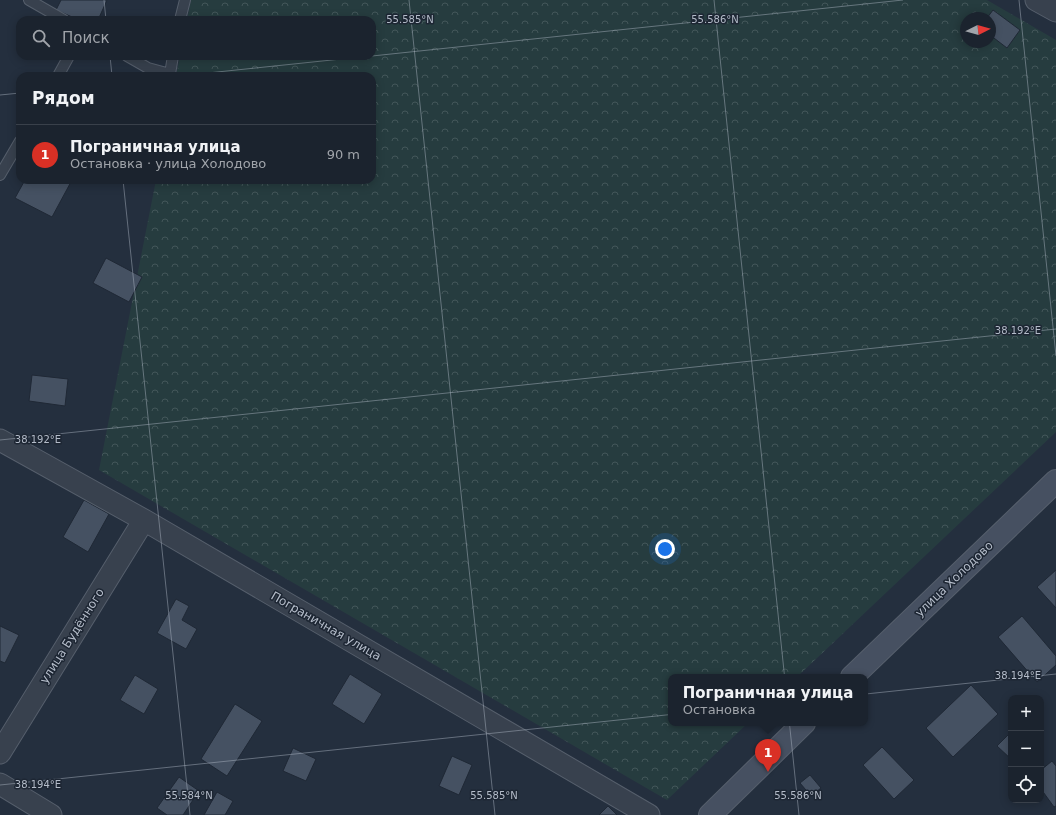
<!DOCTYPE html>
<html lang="ru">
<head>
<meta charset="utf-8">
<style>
	:root { --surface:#1b232e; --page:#282f3a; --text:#f1f3f6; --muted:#a0a4aa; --line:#39404a; --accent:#d93025 }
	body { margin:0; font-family:"DejaVu Sans",sans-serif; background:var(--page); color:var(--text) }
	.controls { position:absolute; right:12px; bottom:12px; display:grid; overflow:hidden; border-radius:8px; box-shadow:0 2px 10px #0003 }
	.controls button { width:36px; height:36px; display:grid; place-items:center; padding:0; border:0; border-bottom:1px solid var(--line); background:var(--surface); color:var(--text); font:20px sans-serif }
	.compass { position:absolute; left:960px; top:12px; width:36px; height:36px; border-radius:50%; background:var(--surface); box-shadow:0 2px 10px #0003; rotate:84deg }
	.you { position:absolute; left:665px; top:549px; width:14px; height:14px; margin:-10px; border:3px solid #fff; border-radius:50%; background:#1a73e8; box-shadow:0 0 0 6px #1a73e833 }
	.badge { display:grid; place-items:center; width:26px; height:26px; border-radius:50%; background:var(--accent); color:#fff; font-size:13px; font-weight:700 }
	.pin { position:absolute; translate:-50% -33px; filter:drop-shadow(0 1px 2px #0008) }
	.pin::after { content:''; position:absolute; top:21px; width:14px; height:12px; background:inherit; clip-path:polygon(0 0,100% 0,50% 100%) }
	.popup { position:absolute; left:668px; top:674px; width:200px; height:52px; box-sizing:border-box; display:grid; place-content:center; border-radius:8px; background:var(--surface); filter:drop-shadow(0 1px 3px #0005); font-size:13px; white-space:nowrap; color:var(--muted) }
	.popup b { font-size:15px; color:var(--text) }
	.popup::after { content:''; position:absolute; left:50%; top:100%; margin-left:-8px; border:8px solid transparent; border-top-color:var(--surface) }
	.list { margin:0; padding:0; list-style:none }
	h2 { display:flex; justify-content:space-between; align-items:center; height:52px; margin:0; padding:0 16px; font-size:17px }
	h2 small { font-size:13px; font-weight:400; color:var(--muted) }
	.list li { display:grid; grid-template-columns:26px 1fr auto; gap:12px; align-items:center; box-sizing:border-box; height:60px; padding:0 16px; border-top:1px solid var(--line) }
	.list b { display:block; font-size:15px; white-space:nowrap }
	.list p { margin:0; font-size:13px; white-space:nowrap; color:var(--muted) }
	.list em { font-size:13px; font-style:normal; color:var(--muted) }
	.icon { flex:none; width:22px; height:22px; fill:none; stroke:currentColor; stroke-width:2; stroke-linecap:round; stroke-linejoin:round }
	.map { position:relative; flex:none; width:1056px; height:815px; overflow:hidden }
	.search { position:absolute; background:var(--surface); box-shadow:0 2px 10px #0003; left:16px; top:16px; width:360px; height:44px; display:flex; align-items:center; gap:10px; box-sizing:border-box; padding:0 14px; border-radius:12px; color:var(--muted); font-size:15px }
	.panel { position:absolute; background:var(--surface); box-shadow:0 2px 10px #0003; left:16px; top:72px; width:360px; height:112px; border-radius:12px }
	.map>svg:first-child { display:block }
	.forest { fill:url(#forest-crowns); fill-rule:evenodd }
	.building { fill:#455162; stroke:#1f2835 }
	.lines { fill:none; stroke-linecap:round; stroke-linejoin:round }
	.service-casing { stroke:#565f6c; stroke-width:12 }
	.minor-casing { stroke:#565f6c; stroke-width:23 }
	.secondary-casing { stroke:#565f6c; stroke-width:24 }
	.service { stroke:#38414e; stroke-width:10 }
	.minor { stroke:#38414e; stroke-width:21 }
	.secondary { stroke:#465061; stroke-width:22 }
	.ticks { fill:none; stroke:#b4bcc9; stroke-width:1; stroke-opacity:0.45 }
	.labels { text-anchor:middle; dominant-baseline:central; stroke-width:3; stroke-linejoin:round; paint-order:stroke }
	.street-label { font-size:12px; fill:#b4bcc9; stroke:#1d2633 }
	.ticks-label { font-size:10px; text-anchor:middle; fill:#b4bcc9; stroke:#1d2633; stroke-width:3; stroke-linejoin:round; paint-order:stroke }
</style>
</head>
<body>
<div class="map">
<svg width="1056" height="815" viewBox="0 0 1056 815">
	<defs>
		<pattern id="forest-crowns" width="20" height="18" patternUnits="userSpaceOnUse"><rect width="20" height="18" fill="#263c3f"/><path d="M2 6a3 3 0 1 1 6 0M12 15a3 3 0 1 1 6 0" fill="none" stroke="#435659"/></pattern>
	</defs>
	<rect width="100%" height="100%" fill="#242f3e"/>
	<path class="forest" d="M191 0H987L1056 40V432L797 677H671V723H748L667 800 99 470 156 180H372V76H176L180 56H372V20H187ZM966 18H990V42H966Z"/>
	<path class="building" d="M61 0H107L98 20H79L56 10Z
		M993 10 1020 30 1007 48 990 35V18H987Z
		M25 180H72L52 217 15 198Z
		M106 258 142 277 129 302 93 283Z
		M32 375 68 379 65 406 29 401Z
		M84 500 109 514 88 552 63 537Z
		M1056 570V608L1037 587Z
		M176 599 189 606 182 620 197 629 186 649 157 633Z
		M1022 616 1056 656V665L1037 682 998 637Z
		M0 626 19 635 5 663 0 661Z
		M350 674 382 694 364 724 332 704Z
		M135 675 158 689 144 714 120 700Z
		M971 685 998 714 953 757 926 728Z
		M235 704 262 721 227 776 201 759Z
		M1011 732V759L997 746Z
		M882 747 914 780 894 799 863 765Z
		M293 748 316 759 306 781 283 771Z
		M452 756 472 765 459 795 439 786Z
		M1052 761 1056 766V806L1054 807 1041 789V770Z
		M810 775 821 788 811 796 800 783Z
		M179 777 199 791 183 815H167L157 808Z
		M217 792 233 801 225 815H204Z
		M608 806 617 815H599Z"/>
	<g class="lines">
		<defs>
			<path id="service" d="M29 0 64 20
				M180 20 185 0
				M127 56 148 68 170 74 173 56
				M58 76 69 56
				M0 175 20 141"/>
			<path id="minor" d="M1036 0 1056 11
				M0 440 144 520 649 815
				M0 753 144 520
				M0 784 51 815"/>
			<path id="secondary" d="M852 677 1056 481
				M710 815 804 723"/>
		</defs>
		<use href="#service" class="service-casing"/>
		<use href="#minor" class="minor-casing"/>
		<use href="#secondary" class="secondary-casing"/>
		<use href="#service" class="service"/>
		<use href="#minor" class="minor"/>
		<use href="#secondary" class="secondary"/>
	</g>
	<path class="ticks" d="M104 0 106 20M409 0 495 815M714 0 799 815M1019 0 1056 356M110 56 112 76M372 56 903 0M179 76 370 56M0 95 20 93M123 180 190 815M0 440 1056 329M0 785 1056 674"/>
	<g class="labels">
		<g class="street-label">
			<text transform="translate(954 579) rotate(-44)">улица Холодово</text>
			<text transform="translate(326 626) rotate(30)">Пограничная улица</text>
			<text transform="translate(72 636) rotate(-58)">улица Будённого</text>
		</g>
	</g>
	<g class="ticks-label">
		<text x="410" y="23">55.585°N</text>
		<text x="715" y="23">55.586°N</text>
		<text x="1018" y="334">38.192°E</text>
		<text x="38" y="443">38.192°E</text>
		<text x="1018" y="679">38.194°E</text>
		<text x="38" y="788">38.194°E</text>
		<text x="189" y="799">55.584°N</text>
		<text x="494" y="799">55.585°N</text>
		<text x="798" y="799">55.586°N</text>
	</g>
</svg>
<div class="controls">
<button>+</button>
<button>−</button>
<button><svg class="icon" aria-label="locate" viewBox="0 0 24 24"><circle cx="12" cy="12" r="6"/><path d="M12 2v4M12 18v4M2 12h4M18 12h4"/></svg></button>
</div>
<svg class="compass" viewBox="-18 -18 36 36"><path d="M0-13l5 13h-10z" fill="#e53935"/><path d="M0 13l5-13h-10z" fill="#a0a4aa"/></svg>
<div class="you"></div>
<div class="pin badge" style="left:768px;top:772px">1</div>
<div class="popup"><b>Пограничная улица</b>Остановка</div>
<div class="search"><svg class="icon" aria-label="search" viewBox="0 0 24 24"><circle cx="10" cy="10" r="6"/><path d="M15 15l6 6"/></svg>Поиск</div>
<section class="panel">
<h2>Рядом<small></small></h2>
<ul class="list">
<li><span class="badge">1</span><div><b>Пограничная улица</b><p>Остановка · улица Холодово</p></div><em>90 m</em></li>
</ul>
</section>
</div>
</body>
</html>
